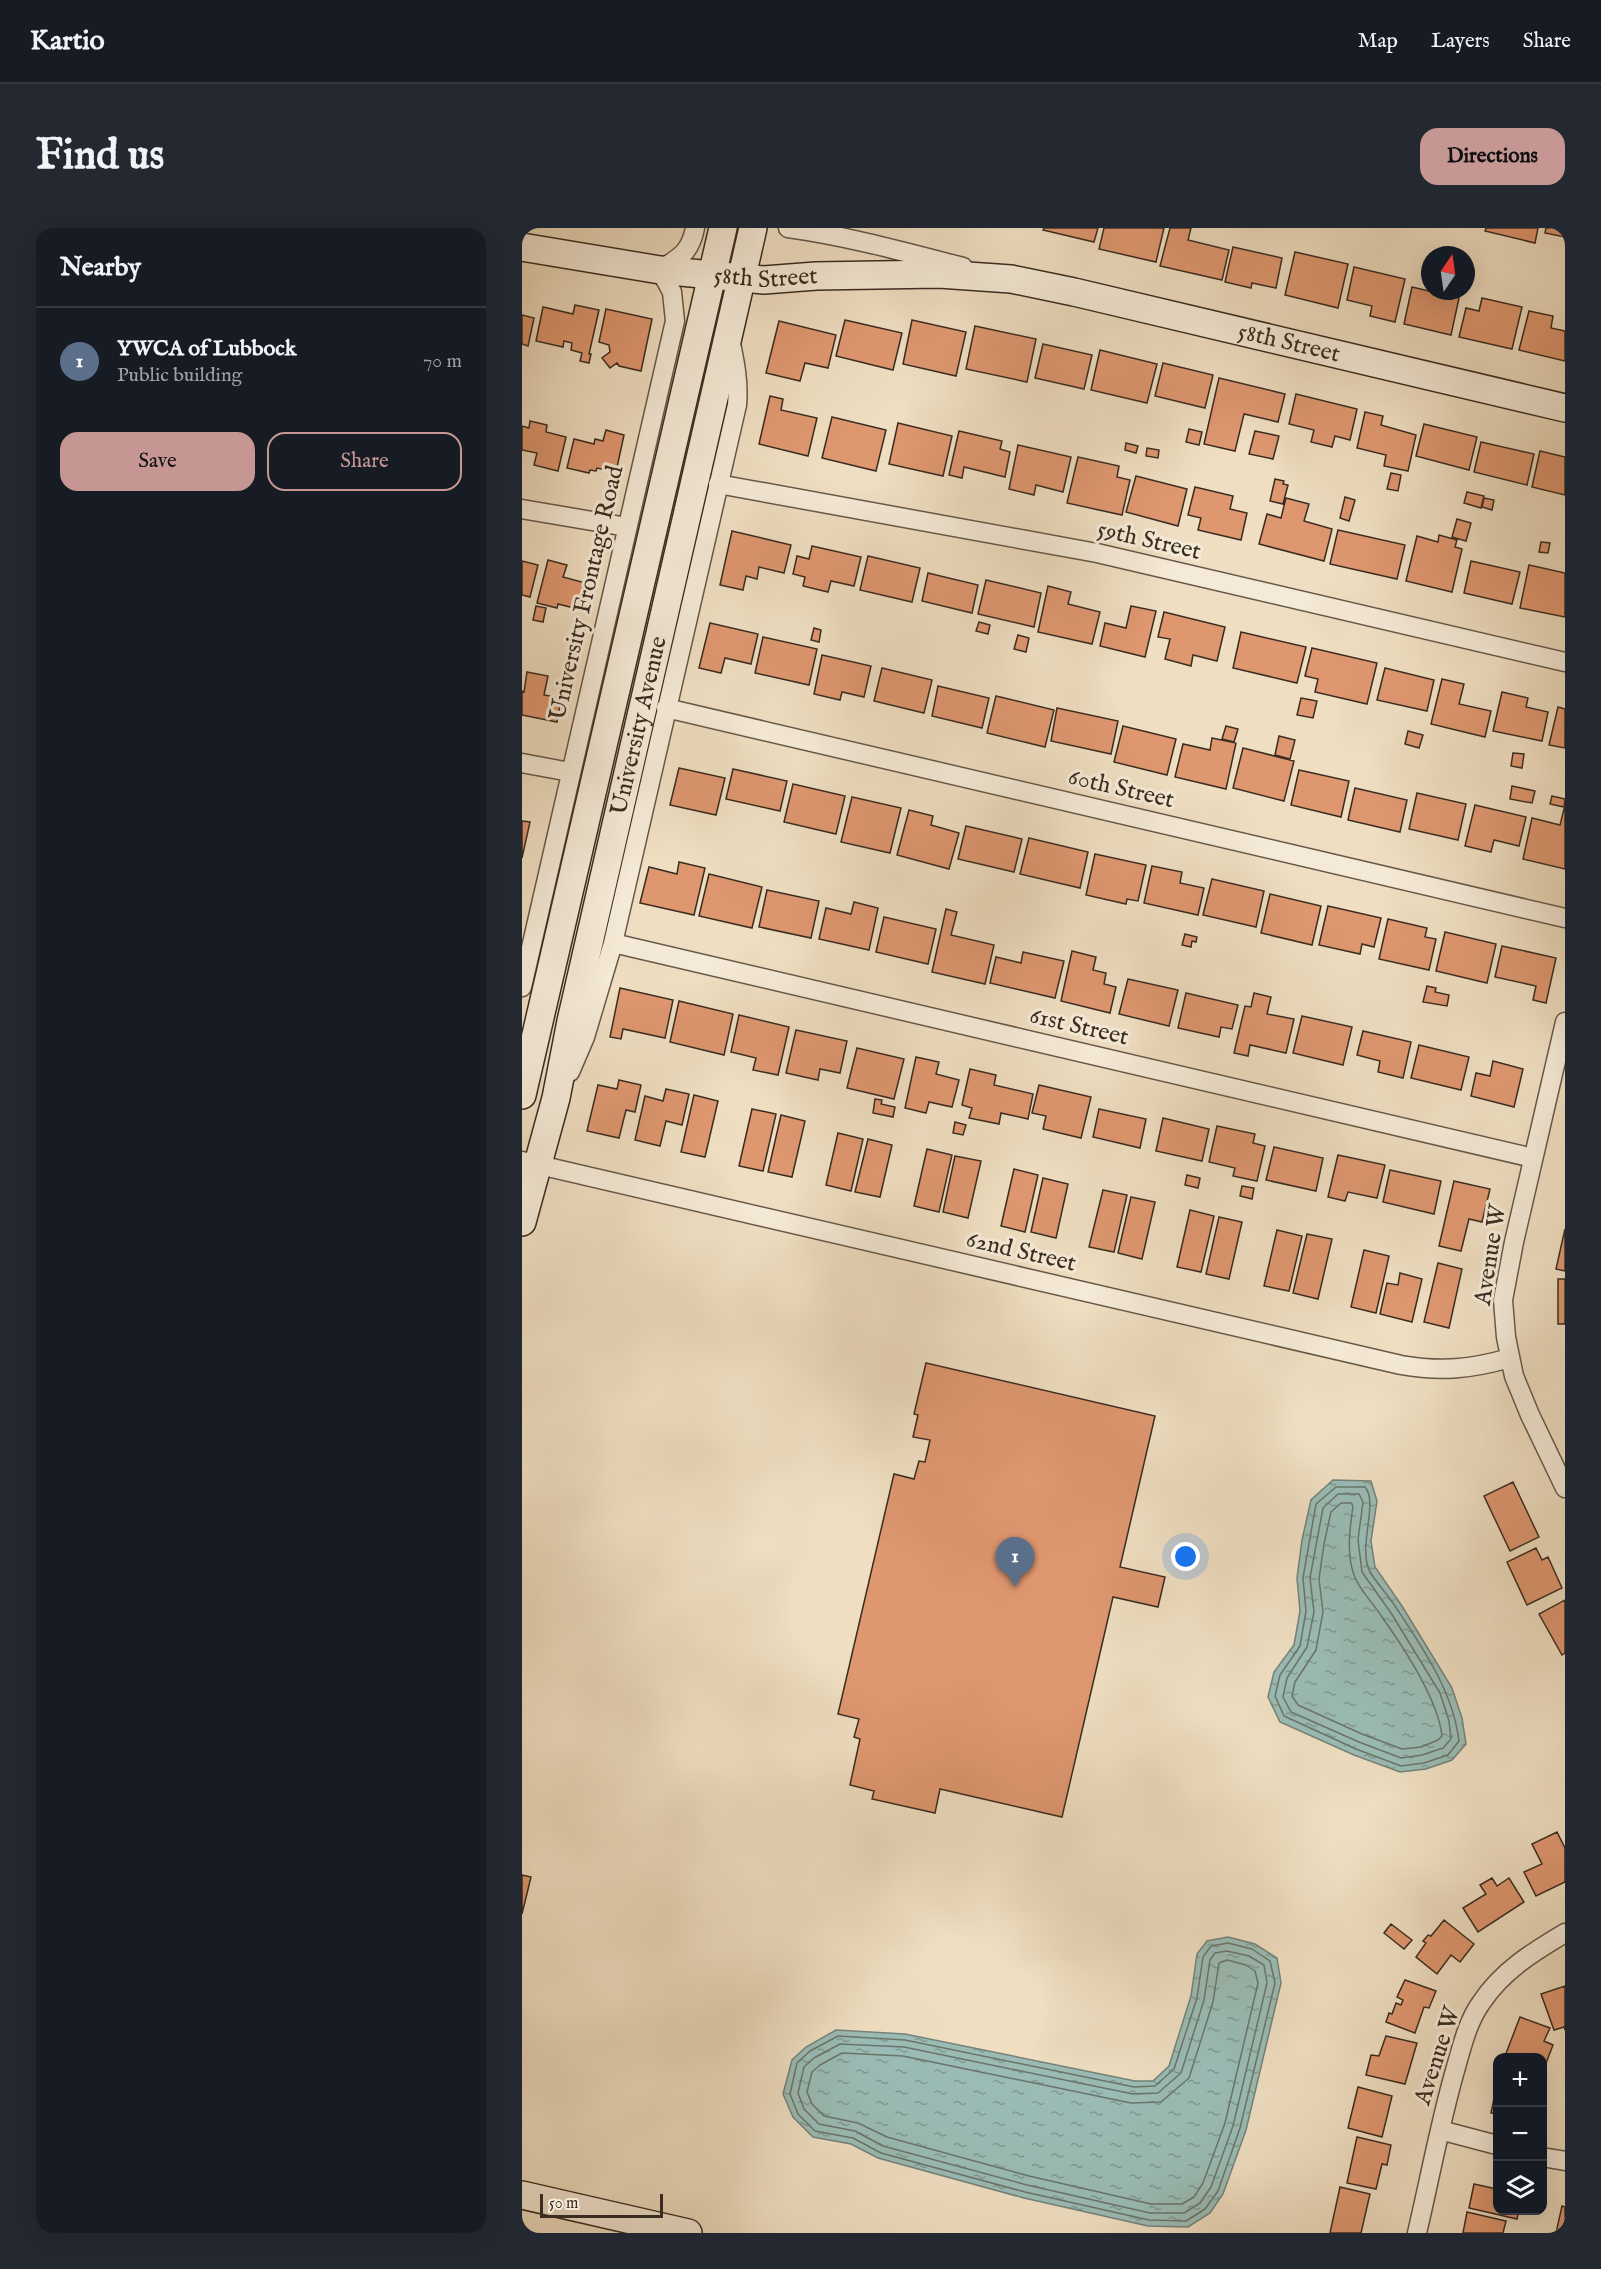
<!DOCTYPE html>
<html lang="en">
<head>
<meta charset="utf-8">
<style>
	:root { --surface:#171b24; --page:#242831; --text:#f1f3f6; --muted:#9ea1a6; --line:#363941; --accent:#c59692 }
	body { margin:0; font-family:"IM FELL English",serif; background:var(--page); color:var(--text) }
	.controls { position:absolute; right:18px; bottom:18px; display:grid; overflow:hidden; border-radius:12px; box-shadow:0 6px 24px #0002 }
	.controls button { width:54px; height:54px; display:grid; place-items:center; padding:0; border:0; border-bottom:2px solid var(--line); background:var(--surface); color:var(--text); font:30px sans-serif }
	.compass { position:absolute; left:899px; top:18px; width:54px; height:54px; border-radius:50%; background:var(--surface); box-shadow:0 6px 24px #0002; rotate:13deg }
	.scale { position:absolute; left:18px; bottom:15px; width:123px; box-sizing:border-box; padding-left:6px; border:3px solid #3a2c21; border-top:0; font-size:16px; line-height:21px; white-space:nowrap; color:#3a2c21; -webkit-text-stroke:4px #f5ead7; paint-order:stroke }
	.you { position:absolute; left:664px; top:1329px; width:21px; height:21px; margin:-15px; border:4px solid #fff; border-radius:50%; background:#1a73e8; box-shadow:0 0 0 9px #1a73e833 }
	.badge { display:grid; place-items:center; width:39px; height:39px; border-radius:50%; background:var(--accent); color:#fff; font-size:20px; font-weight:700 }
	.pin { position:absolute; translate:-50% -50px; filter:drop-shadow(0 2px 3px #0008) }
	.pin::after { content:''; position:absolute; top:32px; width:21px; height:18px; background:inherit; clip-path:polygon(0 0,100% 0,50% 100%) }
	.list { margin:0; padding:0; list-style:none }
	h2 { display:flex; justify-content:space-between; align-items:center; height:78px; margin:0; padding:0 24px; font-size:26px }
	h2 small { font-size:20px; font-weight:400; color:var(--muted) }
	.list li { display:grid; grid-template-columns:39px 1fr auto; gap:18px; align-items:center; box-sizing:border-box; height:108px; padding:0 24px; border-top:2px solid var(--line) }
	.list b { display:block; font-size:22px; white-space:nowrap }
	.list p { margin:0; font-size:20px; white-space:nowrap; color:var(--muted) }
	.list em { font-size:20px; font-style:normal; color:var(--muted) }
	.actions { display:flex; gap:12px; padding:18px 24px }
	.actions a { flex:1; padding:14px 0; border:2px solid var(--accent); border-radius:18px; text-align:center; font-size:21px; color:var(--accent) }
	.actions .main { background:var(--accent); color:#111 }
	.icon { flex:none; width:33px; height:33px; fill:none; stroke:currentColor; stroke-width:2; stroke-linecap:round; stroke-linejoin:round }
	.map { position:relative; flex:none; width:1043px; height:2005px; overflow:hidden; border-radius:18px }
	header { display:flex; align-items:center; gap:36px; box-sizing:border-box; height:84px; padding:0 30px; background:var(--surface); border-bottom:2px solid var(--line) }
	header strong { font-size:28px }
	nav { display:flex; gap:33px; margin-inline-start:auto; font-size:21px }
	.intro { display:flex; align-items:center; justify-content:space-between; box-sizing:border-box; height:144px; padding:0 36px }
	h1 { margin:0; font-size:42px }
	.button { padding:15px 27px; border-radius:18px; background:var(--accent); color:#111; font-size:21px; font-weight:700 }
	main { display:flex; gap:36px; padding:0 36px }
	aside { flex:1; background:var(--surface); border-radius:18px; box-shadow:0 6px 24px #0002 }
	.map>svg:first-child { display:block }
	.water { fill:url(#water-ripples); stroke:#74827a; stroke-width:1.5 }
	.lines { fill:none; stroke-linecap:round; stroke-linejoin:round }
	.shore { stroke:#6a746b; stroke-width:1.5 }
	.building { fill:#df9770; stroke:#3a2c21; stroke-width:1.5 }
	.street-casing { stroke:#675849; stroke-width:21 }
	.secondary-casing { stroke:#3a2c21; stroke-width:30 }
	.street { stroke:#f5ead7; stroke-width:18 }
	.secondary { stroke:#f5ead7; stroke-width:27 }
	.labels { text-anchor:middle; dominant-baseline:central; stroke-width:6; stroke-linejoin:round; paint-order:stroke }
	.street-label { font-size:24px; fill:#3a2c21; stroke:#f5ead7 }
</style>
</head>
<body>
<header>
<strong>Kartio</strong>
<nav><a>Map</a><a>Layers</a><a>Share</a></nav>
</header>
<div class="intro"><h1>Find us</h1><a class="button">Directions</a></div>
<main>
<aside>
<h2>Nearby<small></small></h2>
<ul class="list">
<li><span class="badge" style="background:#5c6f8a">1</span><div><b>YWCA of Lubbock</b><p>Public building</p></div><em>70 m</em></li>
</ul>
<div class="actions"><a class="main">Save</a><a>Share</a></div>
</aside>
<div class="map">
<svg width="1043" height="2005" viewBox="0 0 1043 2005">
	<defs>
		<pattern id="water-ripples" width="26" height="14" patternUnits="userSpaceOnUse" patternTransform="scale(1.5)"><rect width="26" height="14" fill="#9abcb5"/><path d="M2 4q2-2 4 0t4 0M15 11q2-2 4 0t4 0" fill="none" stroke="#7f9993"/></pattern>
	</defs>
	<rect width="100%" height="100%" fill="#efdec1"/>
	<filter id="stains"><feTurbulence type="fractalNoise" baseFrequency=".00333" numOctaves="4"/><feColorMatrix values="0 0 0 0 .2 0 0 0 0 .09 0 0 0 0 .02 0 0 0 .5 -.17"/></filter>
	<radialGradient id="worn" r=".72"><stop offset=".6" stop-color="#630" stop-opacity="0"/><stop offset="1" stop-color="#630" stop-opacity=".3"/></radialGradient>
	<path class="water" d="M811 1252 849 1253 855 1273 849 1313 853 1339 880 1378 930 1460 940 1490 944 1516 930 1532 904 1541 878 1544 832 1527 758 1494 746 1469 752 1444 772 1417 778 1383 775 1350 780 1312 789 1272Z
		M706 1709 733 1716 755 1730 759 1755 724 1902 701 1966 688 1985 666 1999 626 1998 502 1970 356 1930 329 1916 291 1909 271 1889 261 1866 270 1832 284 1819 314 1802 383 1806 613 1853H631L647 1838 669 1768 675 1726 685 1713Z"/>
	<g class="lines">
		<path class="shore" d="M814 1259H843C857 1275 835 1319 848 1344 856 1357 867 1368 875 1381 902 1422 931 1464 937 1513L926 1527 902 1535 879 1538 834 1521 762 1488 753 1468 758 1447 778 1418 784 1383 781 1350 794 1276Z
			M816 1266H837L841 1274 836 1312 840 1344 869 1385 918 1465 927 1493 929 1511 921 1520 900 1527 879 1530 837 1514 769 1484 761 1469 765 1450 785 1419 792 1384 788 1350 801 1280Z
			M819 1275H829L831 1278C828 1300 824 1324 832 1347 837 1362 852 1376 860 1389 882 1420 916 1471 920 1508L916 1512 899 1519 880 1521 840 1506 776 1477 770 1468 773 1454 794 1422 801 1384 797 1351 802 1316 809 1284Z
			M706 1715 730 1721 748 1733 753 1755 718 1900 696 1963 683 1981 664 1993 627 1992 503 1964 359 1925 331 1910 293 1903 276 1886 268 1866 275 1835 288 1823 316 1808 383 1812 612 1859 633 1858 652 1841 675 1770 681 1729 689 1718Z
			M705 1723 727 1728 742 1737 745 1755 711 1898 689 1959 678 1975 662 1985H628L505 1957 361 1918 333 1903 297 1896 282 1881 276 1865 282 1839 292 1830 318 1816 382 1819 611 1866 636 1865 659 1845 682 1772 688 1732 693 1725Z
			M705 1732 724 1737 733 1743 736 1755 703 1895 681 1955 672 1969 660 1976H629L507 1948 365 1909 336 1895 302 1888 290 1876 285 1864 290 1844 298 1837 320 1825 381 1828 609 1875 639 1874 667 1850 691 1774 697 1735Z"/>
	</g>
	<path class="building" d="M522 0H576L572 14 521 2Z
		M582 0H642L634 34 577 21Z
		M648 0H669L666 12 707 22 700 52 638 38Z
		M964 0H1016L1013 15 963 3Z
		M1024 0H1043V9L1023 5Z
		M711 19 760 30 754 60 730 55 729 60 703 54Z
		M773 24 826 36 816 80 763 67Z
		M832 39 883 51 873 94 848 88 850 78 825 72Z
		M890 59 937 70 929 107 882 96Z
		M960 70 1000 79 990 121 937 109 944 80 957 83Z
		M53 77 77 82 67 126H69L67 135 58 133 60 125 49 122 50 115 42 113 41 119 14 113 21 79 51 86Z
		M84 81 130 91 119 143 97 138 95 135 88 140 80 130 88 124 87 117 77 114Z
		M1007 83 1031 88 1029 100 1043 103V133L997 122Z
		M0 87 12 90 6 118 0 116Z
		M323 92 380 105 371 142 314 128Z
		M390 92 444 104 434 148 381 136Z
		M257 93 314 107 306 140 283 135 278 153 244 145Z
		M453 98 514 111 505 154 444 141Z
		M521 116 570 127 562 161 513 150Z
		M578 122 635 136 625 175 569 162Z
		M641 135 691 147 683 180 633 168Z
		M697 150 763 166 756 194 722 186 713 223 682 216Z
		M774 166 835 181 828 212 813 208 810 219 789 214 792 202 767 196Z
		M248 168 261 171 259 182 295 190 286 228 237 216Z
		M843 184 861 188 859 197 894 207 886 243 862 238 864 227 835 220Z
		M310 189 364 202 354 243 300 230Z
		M8 193 25 197 24 204 44 209 36 243 12 237 15 225 0 222V198L7 200Z
		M376 195 430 208 421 248 367 236Z
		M902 196 955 209 947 242 894 228Z
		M667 201 680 204 677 217 664 214Z
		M84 202 102 207 94 244 75 240 74 243 68 242 67 245 45 240 52 211 72 216 73 211 81 213Z
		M437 203 480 213 478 221 488 224 483 249 442 239 440 250 427 247Z
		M733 203 757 208 751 231 727 226Z
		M959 214 1012 226 1005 257 952 244Z
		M604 215 616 218 614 225 603 222Z
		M496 217 549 229 541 264 514 257 512 267 487 261Z
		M625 220 637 222 636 230 624 228Z
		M1018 223 1043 229V267L1010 259Z
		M556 229 597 238 595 249 608 252 600 287 545 275Z
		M869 245 879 247 876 263 865 261Z
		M614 248 665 261 656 298 604 284Z
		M753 251 762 253 761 256 766 257 761 276 748 273Z
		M673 259 711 268 708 281 725 285 719 312 676 302 679 290 666 287Z
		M945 264 962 268 959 280 942 275Z
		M823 269 833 272 827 293 818 290Z
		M764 270 787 276 782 293 810 301 802 333 737 316 745 286 759 290Z
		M962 270 972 272 970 282 960 279Z
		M935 291 949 295 944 313 930 309Z
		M816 302 883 317 875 351 808 336Z
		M210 303 269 317 262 345 237 339 235 351 224 348 221 362 198 357Z
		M917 307 935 312 933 319 940 321 930 364 884 353 895 308 916 314Z
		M1019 314 1028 315 1026 325 1017 324Z
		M290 318 339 329 332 358 309 353 306 364 281 358 283 349 271 346 275 328 287 331Z
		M346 328 398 340 390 374 338 362Z
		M26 332 45 337 41 349 67 356 60 382 36 376 35 380 15 375Z
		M0 333 16 337 8 369 0 367Z
		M949 333 998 344 990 376 942 365Z
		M1007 337 1043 345V389L998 380Z
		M406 345 456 357 450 385 400 373Z
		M464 352 519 365 512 399 456 386Z
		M526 358 549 364 546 376 578 384 570 416 516 404Z
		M14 378 24 380 21 394 11 392Z
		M609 378 634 383 623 429 578 418 583 395 604 400Z
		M642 384 703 399 695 433 671 427 669 438 643 431 648 411 636 409Z
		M457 394 468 397 466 406 454 403Z
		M188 395 236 406 229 436 203 430 199 445 177 440Z
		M292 400 299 402 297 414 289 412Z
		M719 404 784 419 775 455 711 440Z
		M496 407 507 410 504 424 492 421Z
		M241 409 295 421 287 457 233 445Z
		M790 420 855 435 845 476 793 464 796 451 783 448Z
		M300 427 349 438 342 469 320 464 318 472 292 466Z
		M360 440 410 452 402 485 352 473Z
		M863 440 912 452 905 483 855 472Z
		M5 444 26 448 22 467 39 470 35 494 0 487V463L2 464Z
		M920 451 942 456 937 476 969 483 963 509 909 496Z
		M416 458 467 470 460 500 410 488Z
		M980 464 1006 470 1004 479 1026 484 1020 513 971 503Z
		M474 468 532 482 523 519 465 505Z
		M779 470 795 473 791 490 775 487Z
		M1036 479 1043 481V520L1027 517Z
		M535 480 596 493 589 526 529 513Z
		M601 498 654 511 645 547 592 534Z
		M704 498 716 501 712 514 700 511Z
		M886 503 901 507 897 520 883 516Z
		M757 508 773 512 768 531 753 527Z
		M690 510 714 515 704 561 653 549 661 516 688 522Z
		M721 520 772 533 762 573 711 560Z
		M991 525 1002 526 1000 540 989 538Z
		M157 540 203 550 194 587 148 577Z
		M211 541 265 553 258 583 204 571Z
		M777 542 827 553 819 589 769 577Z
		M271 556 323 568 314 606 262 594Z
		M990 558 1013 563 1010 575 988 571Z
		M833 560 885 572 878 604 826 592Z
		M895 565 944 576 936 612 887 601Z
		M1030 568 1043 571 1042 579 1028 576Z
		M330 569 379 580 368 625 319 614Z
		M953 577 1004 589 997 618 972 612 969 624 943 618Z
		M1043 577V641L1001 631 1010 590 1038 597Z
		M387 582 411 588 409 597 437 605 427 641 375 627Z
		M0 593 8 594 0 630Z
		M444 598 500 611 492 644 436 631Z
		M507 610 566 624 558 660 498 646Z
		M573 626 624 637 616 673 605 671 604 676 564 667Z
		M157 634 183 640 172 687 118 675 127 639 155 646Z
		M630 638 660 644 658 655 682 660 676 687 622 675Z
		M187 646 240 659 230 700 177 688Z
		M690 651 742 663 734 699 681 687Z
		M245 662 297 673 289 710 237 699Z
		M748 666 799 678 790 717 739 705Z
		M332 674 356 680 347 722 297 711 304 680 329 686Z
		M806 678 859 690 852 719 840 716 838 726 797 717Z
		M424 681 435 684 429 707 472 717 463 756 410 744Z
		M362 689 414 701 406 736 354 724Z
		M866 691 905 700 903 709 914 711 907 742 857 731Z
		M923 704 974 716 965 755 914 743Z
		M663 706 675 709 674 714 670 713 669 719 660 717Z
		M980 718 1034 730 1024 775 1011 772 1014 758 973 749Z
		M550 723 574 729 571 742 584 745 582 756 594 759 588 785 539 773Z
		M501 724 542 733 533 770 468 755 474 729 499 735Z
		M606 751 656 762 647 798 597 786Z
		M905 758 914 760 913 764 927 767 925 778 901 774Z
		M98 760 151 772 143 810 101 801 99 811 88 809Z
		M664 765 716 777 710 801 699 799 697 809 656 800Z
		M732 765 749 769 745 786 772 791 764 825 728 817 726 828 712 825 723 778 729 779Z
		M157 773 211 786 202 827 148 814Z
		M217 787 267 799 256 847 231 842 234 830 209 824Z
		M780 788 830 799 821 837 771 825Z
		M274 802 325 813 318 845 298 841 296 852 264 845Z
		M841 803 889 814 881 850 856 844 858 833 835 827Z
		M897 817 947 829 939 862 889 850Z
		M335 820 382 831 372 871 325 860Z
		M394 829 417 834 414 846 437 852 430 879 407 874 404 885 383 880Z
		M971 833 1001 841 992 879 949 868 954 845 968 848Z
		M448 841 474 847 472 857 511 866 506 891 479 885 477 896 447 890 450 880 440 877Z
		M97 852 119 857 113 884 104 882 97 910 65 903 76 857 95 861Z
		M517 857 569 869 559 910 521 901 524 888 510 885Z
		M144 861 167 866 160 897 144 893 138 918 113 912 123 868 141 873Z
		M172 867 196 873 183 929 159 924Z
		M353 871 360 872 359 876 373 879 371 889 351 885Z
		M230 881 254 886 241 943 217 938Z
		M577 881 624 891 618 920 571 909Z
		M259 887 283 893 270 949 246 944Z
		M641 890 687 901 680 933 634 923Z
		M433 894 444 897 441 907 431 905Z
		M695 898 733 906 731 915 743 918 735 953 711 948 713 940 687 934Z
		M316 905 341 911 329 963 304 957Z
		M346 911 370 917 358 969 333 964Z
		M752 919 801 930 794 963 744 952Z
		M405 921 430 927 417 984 392 978Z
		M816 927 863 937 855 970 826 964 823 973 806 969Z
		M433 928 459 933 446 990 421 984Z
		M492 941 516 947 503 1004 479 998Z
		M868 942 919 953 912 986 861 974Z
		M665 947 678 950 676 960 663 957Z
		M521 950 546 956 534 1010 509 1004Z
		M932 953 968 961 960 994 947 991 939 1023 917 1018Z
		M720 958 732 960 730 971 718 968Z
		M581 962 605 967 592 1024 567 1019Z
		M609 969 633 974 620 1031 596 1025Z
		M668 982 692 988 679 1044 655 1039Z
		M697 989 720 994 707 1051 684 1046Z
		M1043 1001V1043L1034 1041Z
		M755 1002 780 1008 767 1063 742 1058Z
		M785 1006 810 1011 796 1071 771 1065Z
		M842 1022 867 1028 854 1085 829 1079Z
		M916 1035 940 1041 927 1100 902 1094Z
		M878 1045 900 1051 890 1094 858 1086 865 1055 876 1057Z
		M1036 1051H1043V1096H1036Z
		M404 1135 633 1188 598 1339 643 1349 636 1379 591 1369 540 1589 418 1561 413 1585 350 1571 352 1563 328 1557 338 1511 332 1509 337 1491 316 1486 372 1246 392 1251 397 1233 403 1234 408 1212 391 1209 396 1187 392 1186Z
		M991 1254 1017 1309 988 1323 962 1268Z
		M1014 1320 1020 1332 1026 1329 1040 1360 1005 1377 985 1334Z
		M1043 1372V1425L1040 1427 1017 1386Z
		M1035 1604 1043 1620V1654L1014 1668 1002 1644 1020 1636 1010 1616Z
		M0 1647 9 1649 0 1686Z
		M970 1650 975 1658 987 1650 1002 1674 956 1704 941 1680 964 1666 958 1657Z
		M922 1692 952 1716 938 1734 929 1727 915 1746 894 1729 904 1715 901 1713 906 1707 909 1708Z
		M869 1696 890 1712 882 1721 862 1705Z
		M883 1752 914 1763 907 1780 902 1779 893 1805 864 1794 867 1785 870 1786 874 1775 879 1777 881 1772 875 1769Z
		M1043 1758V1802L1042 1799 1032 1802 1019 1766Z
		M998 1789 1028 1800 1022 1813 1031 1817 1021 1843 1020 1830 983 1828Z
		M864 1808 895 1815 883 1856 844 1847 849 1827 857 1828Z
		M975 1856V1886L969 1885Z
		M836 1859 870 1868 860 1909 826 1900Z
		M835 1909 869 1917 865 1937 860 1936 854 1961 825 1955Z
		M952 1956 975 1961V1982H997L995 1991 947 1980Z
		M818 1959 848 1966 839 2005H808Z
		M1040 1978 1043 1979V2005H1034Z
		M945 1984 984 1993 981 2005H941Z"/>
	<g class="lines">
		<defs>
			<path id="street" d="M266 0C325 8 383 24 441 39
				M196 256 575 325 1043 434
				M0 281 105 299
				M144 480 1043 690
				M0 535 48 544
				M91 715 1011 930
				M0 759 153 93 150 64 138 42C158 29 168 25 173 0
				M1043 794 992 1014 981 1072 984 1109 992 1148 1008 1187 1043 1260
				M48 844 63 809 91 715 215 177C217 154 213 134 208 111
				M0 933 879 1137C920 1144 949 1141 988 1130
				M918 1902 975 1917
				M1020 1929 1043 1933
				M895 2005C908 1950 918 1894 934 1839 940 1818 946 1793 959 1775 980 1743 1011 1724 1043 1705"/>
			<g id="secondary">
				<path id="s1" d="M0 19 138 42 242 52 294 48 417 46 489 51 552 64 1043 180"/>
				<path d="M0 867 201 0"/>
				<path id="s2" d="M0 994 34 870 49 793 231 0"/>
				<path d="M0 1967 166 2005"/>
			</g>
		</defs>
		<use href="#street" class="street-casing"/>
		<use href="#secondary" class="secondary-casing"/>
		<use href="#street" class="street"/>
		<use href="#secondary" class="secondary"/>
	</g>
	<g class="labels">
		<g class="street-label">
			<text stroke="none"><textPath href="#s1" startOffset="246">58th Street</textPath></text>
			<text stroke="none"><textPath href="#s1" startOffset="777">58th Street</textPath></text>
			<text transform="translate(627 313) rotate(13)">59th Street</text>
			<text transform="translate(65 365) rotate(-77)">University Frontage Road</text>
			<text stroke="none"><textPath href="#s2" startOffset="510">University Avenue</textPath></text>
			<text transform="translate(599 561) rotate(13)">60th Street</text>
			<text transform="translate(557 799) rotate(13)">61st Street</text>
			<text transform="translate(499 1024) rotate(13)">62nd Street</text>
			<text transform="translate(969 1027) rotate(-81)">Avenue W</text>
			<text transform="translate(916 1828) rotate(-72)">Avenue W</text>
		</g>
	</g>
	<rect width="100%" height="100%" filter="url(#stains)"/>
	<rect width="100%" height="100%" fill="url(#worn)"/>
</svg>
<div class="controls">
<button>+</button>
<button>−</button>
<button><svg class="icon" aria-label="layers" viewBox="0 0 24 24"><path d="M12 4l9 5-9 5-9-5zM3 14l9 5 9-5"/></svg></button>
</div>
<svg class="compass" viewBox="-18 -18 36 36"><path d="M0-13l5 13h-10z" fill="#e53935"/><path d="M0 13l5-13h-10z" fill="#9ea1a6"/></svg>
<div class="scale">50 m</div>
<div class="you"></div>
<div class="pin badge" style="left:493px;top:1359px;background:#5c6f8a">1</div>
</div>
</main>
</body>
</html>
